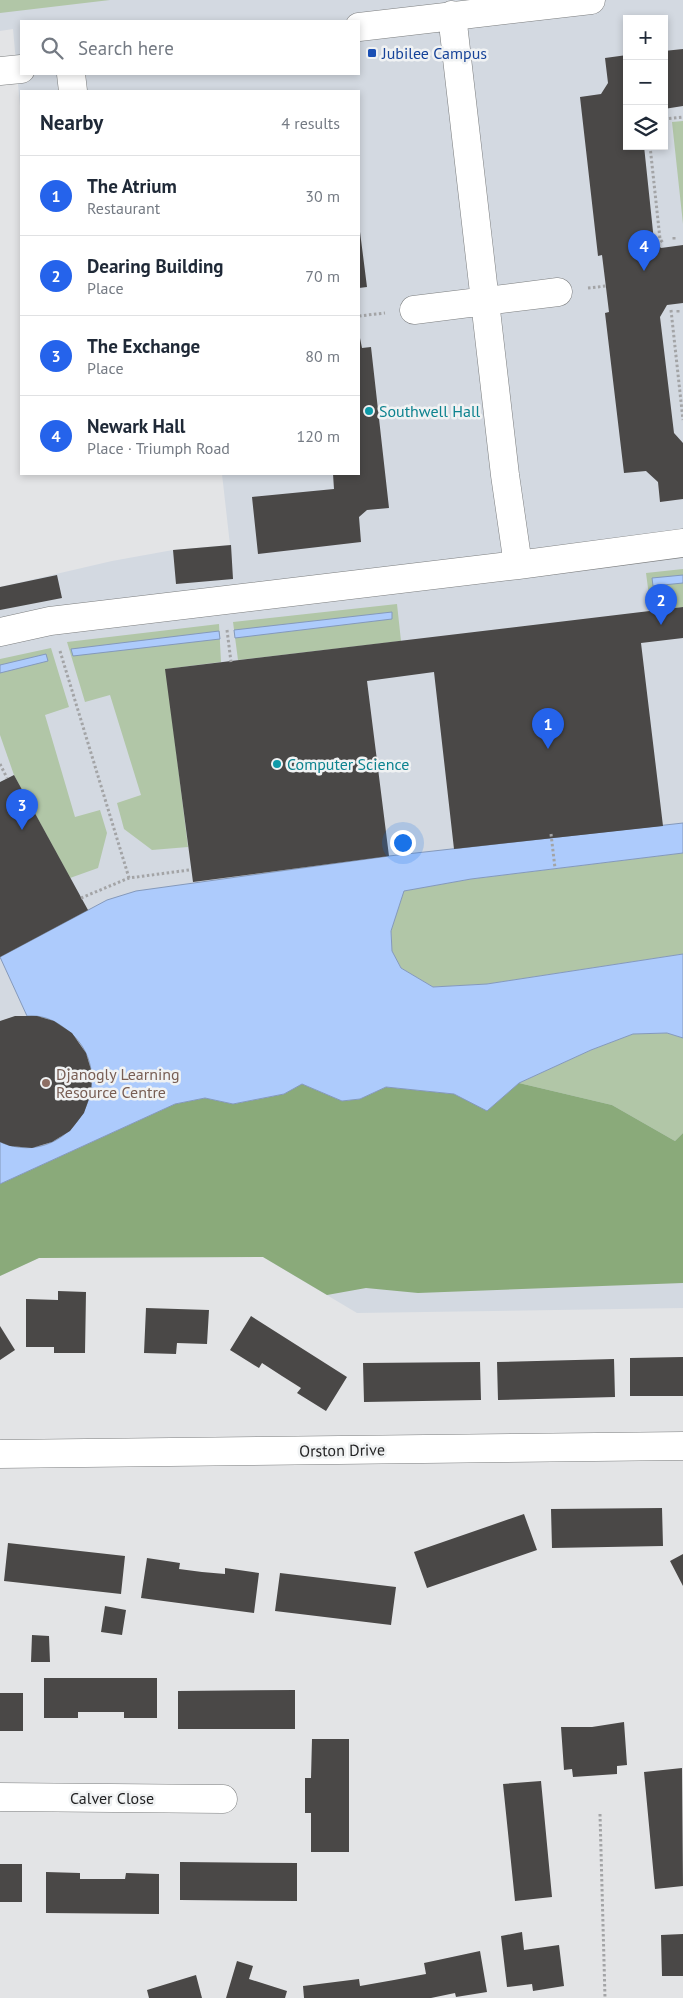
<!DOCTYPE html>
<html lang="en">
<head>
<meta charset="utf-8">
<style>
	:root { --surface:#fff; --page:#f2f2f3; --text:#1f2937; --muted:#747a83; --line:#e0e1e3; --accent:#2563eb }
	body { margin:0; font-family:"PT Sans",sans-serif; background:var(--page); color:var(--text) }
	.controls { position:absolute; right:15px; top:15px; display:grid; overflow:hidden; border-radius:0px; box-shadow:0 2px 8px #0003 }
	.controls button { width:45px; height:45px; display:grid; place-items:center; padding:0; border:0; border-bottom:1px solid var(--line); background:var(--surface); color:var(--text); font:25px sans-serif }
	.you { position:absolute; left:402px; top:842px; width:18px; height:18px; margin:-12px; border:4px solid #fff; border-radius:50%; background:#1a73e8; box-shadow:0 0 0 8px #1a73e833 }
	.badge { display:grid; place-items:center; width:32px; height:32px; border-radius:50%; background:var(--accent); color:#fff; font-size:16px; font-weight:700 }
	.pin { position:absolute; translate:-50% -41px; filter:drop-shadow(0 1px 2px #0008) }
	.pin::after { content:''; position:absolute; top:26px; width:18px; height:15px; background:inherit; clip-path:polygon(0 0,100% 0,50% 100%) }
	.list { margin:0; padding:0; list-style:none }
	h2 { display:flex; justify-content:space-between; align-items:center; height:65px; margin:0; padding:0 20px; font-size:21px }
	h2 small { font-size:16px; font-weight:400; color:var(--muted) }
	.list li { display:grid; grid-template-columns:32px 1fr auto; gap:15px; align-items:center; box-sizing:border-box; height:80px; padding:0 20px; border-top:1px solid var(--line) }
	.list b { display:block; font-size:19px; white-space:nowrap }
	.list p { margin:0; font-size:16px; white-space:nowrap; color:var(--muted) }
	.list em { font-size:16px; font-style:normal; color:var(--muted) }
	.icon { flex:none; width:28px; height:28px; fill:none; stroke:currentColor; stroke-width:2; stroke-linecap:round; stroke-linejoin:round }
	.map { position:relative; flex:none; width:683px; height:1998px; overflow:hidden }
	.search { position:absolute; background:var(--surface); box-shadow:0 2px 8px #0003; left:20px; top:20px; width:340px; height:55px; display:flex; align-items:center; gap:12px; box-sizing:border-box; padding:0 18px; border-radius:0px; color:var(--muted); font-size:19px }
	.panel { position:absolute; background:var(--surface); box-shadow:0 2px 8px #0003; left:20px; top:90px; width:340px; height:385px; border-radius:0px }
	.map>svg:first-child { display:block }
	.built { fill:#d3d9e1; fill-rule:evenodd }
	.green { fill:#b1c6a7 }
	.forest { fill:#8aaa7a }
	.water { fill:#adcbfc; stroke:#8499bb }
	.building { fill:#4a4847 }
	.lines { fill:none; stroke-linecap:round; stroke-linejoin:round }
	.minor-casing { stroke:#7c7e7f; stroke-width:29 }
	.path { stroke:#a3a4a6; stroke-width:3; stroke-dasharray:2.5 2.5; stroke-linecap:butt }
	.minor { stroke:#fff; stroke-width:28 }
	.transit-dot { fill:#1a4fb4; stroke:#f0f2f3; stroke-width:2 }
	.culture-dot { fill:#0f9aa8; stroke:#f0f2f3; stroke-width:2 }
	.education-dot { fill:#8d6e63; stroke:#f0f2f3; stroke-width:2 }
	.labels { text-anchor:middle; dominant-baseline:central; stroke-width:5; stroke-linejoin:round; paint-order:stroke }
	.transit-label { font-size:16px; fill:#164399; stroke:#f0f2f3; text-anchor:start }
	.culture-label { font-size:16px; fill:#0d838f; stroke:#f0f2f3; text-anchor:start }
	.education-label { font-size:16px; fill:#785e54; stroke:#f0f2f3; text-anchor:start }
	.street-label { font-size:16px; fill:#232324; stroke:#f0f2f3 }
</style>
</head>
<body>
<div class="map">
<svg width="683" height="1998" viewBox="0 0 683 1998">
	<rect width="100%" height="100%" fill="#e3e4e6"/>
	<path class="built" d="M0 0H683V1308L357 1313 263 1257 39 1258 0 1276V587L112 561 173 550 230 545 222 474H359V91H21V117L13 29 0 31ZM627 19H664V146H627ZM21 21H359V74H21Z"/>
	<path class="green" d="M0 0H110L0 13Z
		M683 121V224L672 122Z
		M683 569V607L651 611 646 573Z
		M397 604 401 641 238 660 233 622Z
		M219 624 221 662 166 669 188 847 152 850 124 829 117 803 141 795 110 695 85 702 67 642Z
		M51 648 69 707 45 715 75 817 100 810 107 833 98 868 70 878 14 775 0 735V659Z
		M683 853V954L487 984 433 987 401 968 392 951 391 931 403 891 471 879Z
		M667 1033 683 1038V1133L675 1141 612 1105 519 1083 591 1050 633 1034Z"/>
	<path class="forest" d="M519 1083 612 1105 675 1141 683 1133V1283L418 1293 366 1288 327 1295 263 1257 39 1258 0 1276V1184L175 1104 205 1098 233 1104 284 1094 302 1084 342 1101 360 1099 386 1087 454 1094 487 1110Z"/>
	<path class="water" d="M683 575V583L653 586 652 578Z
		M392 612V619L235 638 234 630Z
		M219 631 220 639 73 656 71 649Z
		M46 654 48 661 0 673V665Z
		M683 823V853L471 879 404 891 391 931 392 951 401 968 433 987 487 984 683 954V1038L667 1033 633 1034 591 1050 519 1083 487 1111 454 1094 386 1087 360 1099 342 1101 302 1084 284 1094 233 1104 205 1098 175 1104 0 1184V1142C72 1173 128 1071 63 1027 52 1019 41 1015 27 1016L0 957 107 900 136 891 389 856Z"/>
	<path class="building" d="M683 49V106L664 109V51Z
		M627 55V146H644L654 241 661 248 683 245V303L667 305 660 317 674 433 683 443V499L660 502 658 482 646 471 624 473 605 313 609 312 602 255 598 256 580 97 601 94 608 83 605 58Z
		M359 224 367 287 359 288Z
		M359 333 362 348 371 347 389 508 367 510 359 517 361 542 258 554 252 497 334 489 333 474H359Z
		M231 545 233 579 176 584 173 550Z
		M57 575 62 598 0 610V587Z
		M683 607V638L641 643 663 826 454 849 434 672 367 681 389 856 193 882 165 669Z
		M14 775 88 910 0 957V782Z
		M15 1016H37L54 1021 72 1033 86 1053 92 1073 91 1093 84 1113 70 1131 52 1142 32 1148 10 1146 0 1142V1021Z
		M58 1291 86 1292 85 1353H54V1347H26V1299L58 1300Z
		M146 1308 209 1310 207 1344 177 1343 176 1354 144 1353Z
		M251 1316 347 1377 326 1411 297 1393 301 1388 282 1376 262 1363 259 1368 230 1350Z
		M0 1326 15 1350 0 1360Z
		M683 1357V1396H630V1358Z
		M614 1359 615 1397 498 1400 497 1362Z
		M480 1362 481 1400 364 1402 363 1363Z
		M662 1508 663 1546 552 1548 551 1509Z
		M524 1514 537 1550 427 1588 414 1552Z
		M8 1543 125 1556 121 1594 4 1581Z
		M683 1554V1586L670 1561Z
		M147 1558 180 1563 179 1569 202 1572 225 1574V1568L259 1573 254 1613 141 1598Z
		M280 1573 396 1587 391 1625 275 1611Z
		M105 1606 126 1610 122 1635 101 1632Z
		M32 1635 49 1636 50 1662H31Z
		M44 1678H157V1718H124V1712H78V1718H44Z
		M295 1690V1729H178V1691Z
		M0 1693H23V1731H0Z
		M624 1722 627 1765 617 1766V1774L573 1777 572 1769 564 1770 561 1727H592Z
		M312 1739H349V1852H311V1813H305V1778H311Z
		M682 1768 683 1886 655 1889 644 1772Z
		M541 1781 552 1897 515 1901 503 1784Z
		M180 1862 297 1863V1901L180 1900Z
		M0 1864H22V1902H0Z
		M46 1872 80 1873V1879H125L126 1873 159 1874V1914L46 1913Z
		M522 1932 524 1950 559 1945 564 1986 533 1991 532 1984 507 1987 501 1936Z
		M683 1934V1976H662L661 1935Z
		M480 1951 487 1992 456 1997 455 1993 431 1998H304L303 1986 359 1979 360 1986 394 1980 426 1974 424 1963Z
		M237 1961 253 1966 249 1979 287 1991 285 1998H226Z
		M196 1975 202 1998H149L147 1990Z"/>
	<g class="lines">
		<defs>
			<path id="minor" d="M452 15 505 475 518 565
				M359 27 591 0
				M0 71 21 69
				M71 74 73 91
				M414 310 558 292
				M0 632 50 621 518 565 683 543
				M0 1454 683 1446
				M0 1797 223 1799"/>
		</defs>
		<use href="#minor" class="minor-casing"/>
		<path class="path" d="M664 119 683 117
			M650 146 660 239 663 243
			M674 237V242
			M588 288 606 286
			M671 310 683 420
			M678 310V315
			M359 316 385 313
			M227 630 231 662
			M60 651 129 878
			M0 764 7 778
			M551 834 555 868
			M81 898 129 878 189 870
			M600 1814 605 1998"/>
		<use href="#minor" class="minor"/>
	</g>
	<rect class="transit-dot" x="367" y="48" width="10" height="10" rx="2.5"/>
	<g class="culture-dot">
		<circle cx="369" cy="411" r="5"/>
		<circle cx="277" cy="764" r="5"/>
	</g>
	<circle class="education-dot" cx="46" cy="1083" r="5"/>
	<g class="labels">
		<g class="transit-label">
			<text x="382" y="53">Jubilee Campus</text>
		</g>
		<g class="culture-label">
			<text x="379" y="411">Southwell Hall</text>
			<text x="287" y="764">Computer Science</text>
		</g>
		<g class="education-label">
			<text x="56" y="1074">Djanogly Learning<tspan x="56" dy="18">Resource Centre</tspan></text>
		</g>
		<g class="street-label">
			<text transform="translate(342 1450) rotate(-1)">Orston Drive</text>
			<text x="112" y="1798">Calver Close</text>
		</g>
	</g>
</svg>
<div class="controls">
<button>+</button>
<button>−</button>
<button><svg class="icon" aria-label="layers" viewBox="0 0 24 24"><path d="M12 4l9 5-9 5-9-5zM3 14l9 5 9-5"/></svg></button>
</div>
<div class="you"></div>
<div class="pin badge" style="left:548px;top:749px">1</div>
<div class="pin badge" style="left:661px;top:625px">2</div>
<div class="pin badge" style="left:22px;top:830px">3</div>
<div class="pin badge" style="left:644px;top:271px">4</div>
<div class="search"><svg class="icon" aria-label="search" viewBox="0 0 24 24"><circle cx="10" cy="10" r="6"/><path d="M15 15l6 6"/></svg>Search here</div>
<section class="panel">
<h2>Nearby<small>4 results</small></h2>
<ul class="list">
<li><span class="badge">1</span><div><b>The Atrium</b><p>Restaurant</p></div><em>30 m</em></li>
<li><span class="badge">2</span><div><b>Dearing Building</b><p>Place</p></div><em>70 m</em></li>
<li><span class="badge">3</span><div><b>The Exchange</b><p>Place</p></div><em>80 m</em></li>
<li><span class="badge">4</span><div><b>Newark Hall</b><p>Place · Triumph Road</p></div><em>120 m</em></li>
</ul>
</section>
</div>
</body>
</html>
